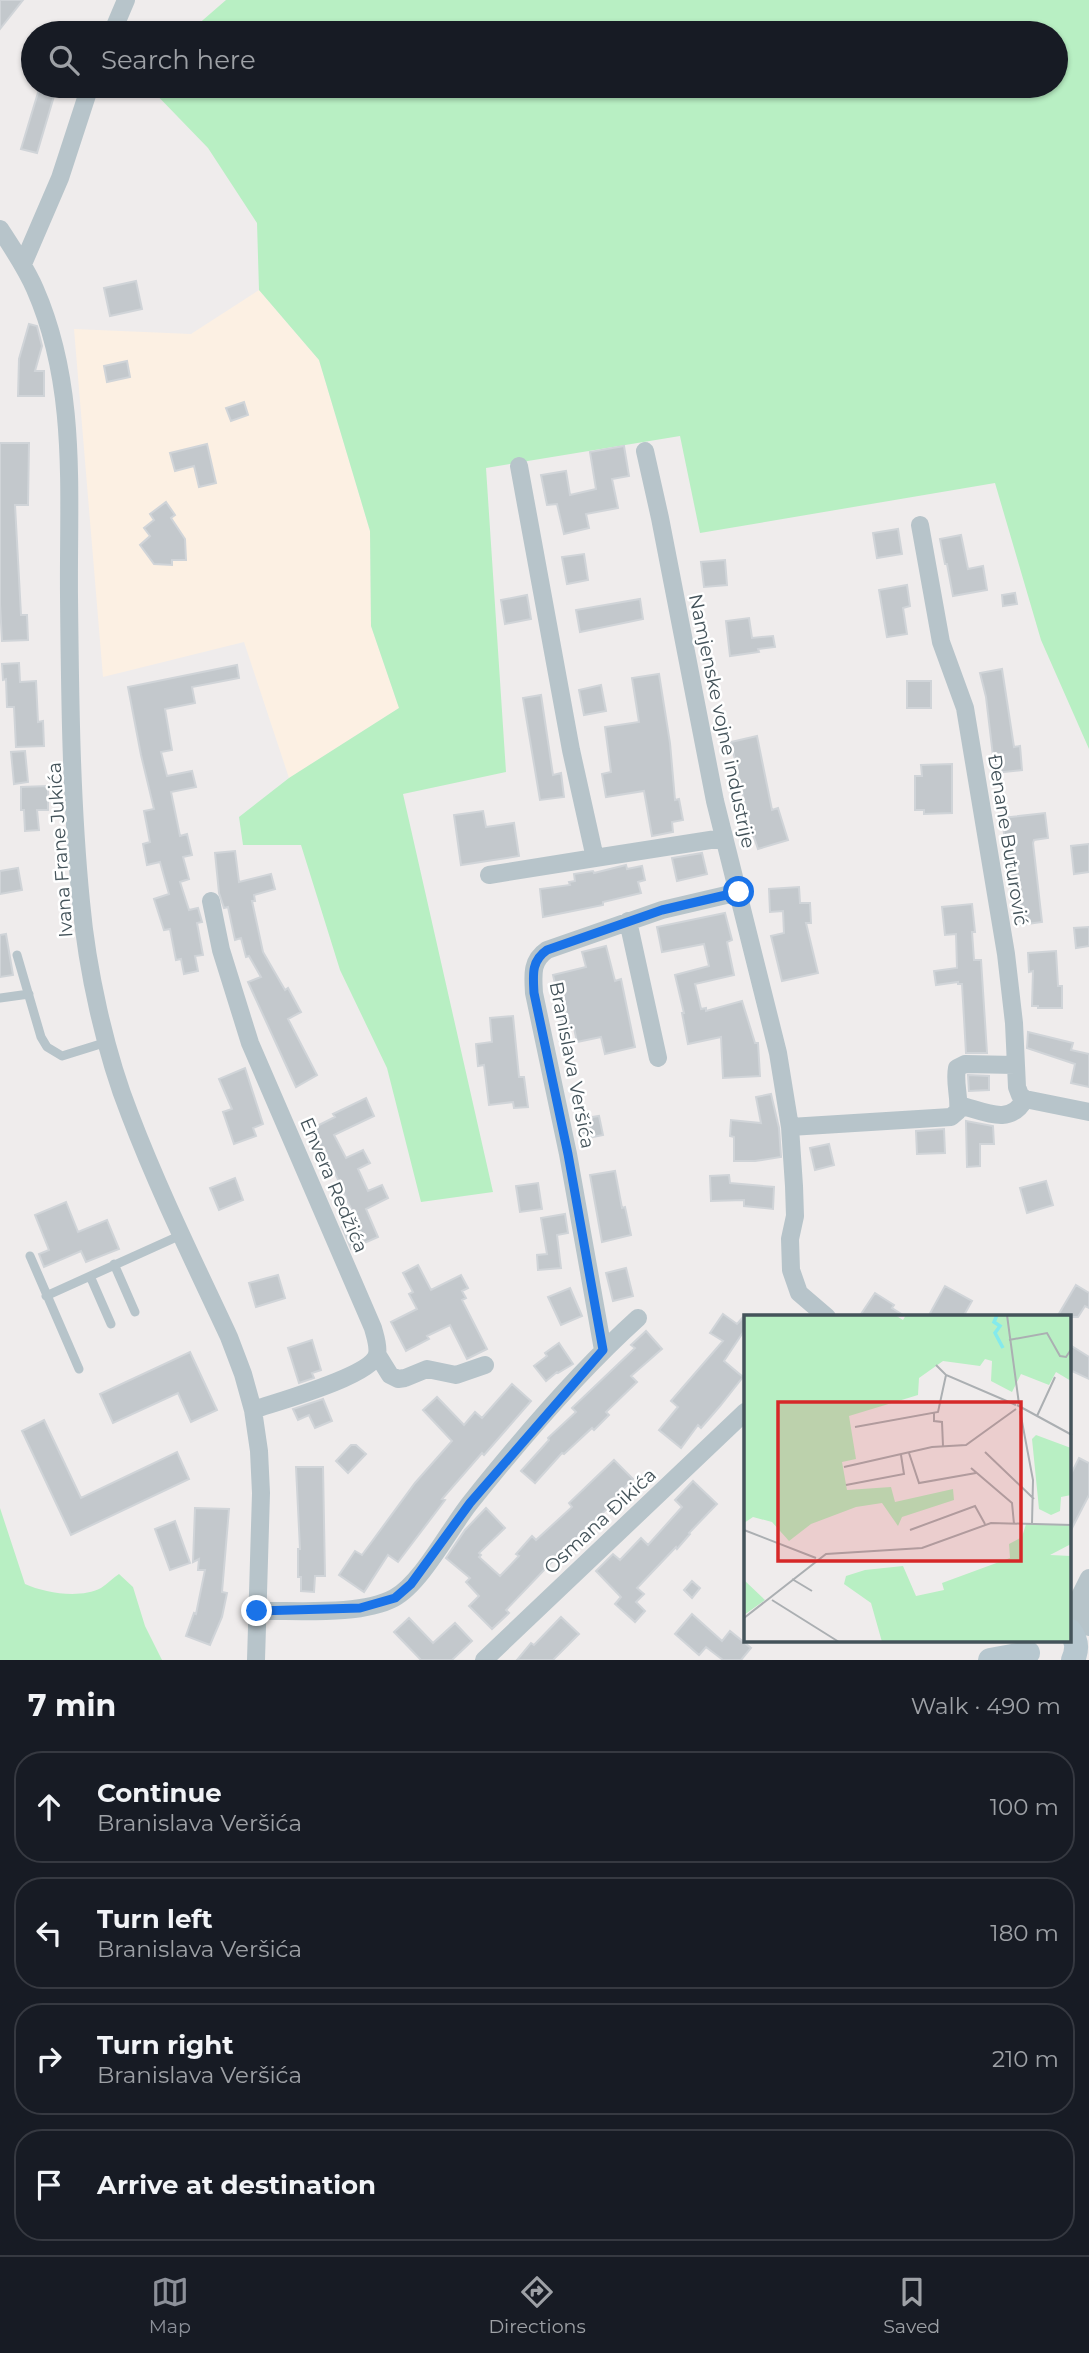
<!DOCTYPE html>
<html lang="en">
<head>
<meta charset="utf-8">
<style>
	:root { --surface:#171b24; --page:#242831; --text:#f1f3f6; --muted:#9ea1a6; --line:#363941; --accent:#8c9099 }
	body { margin:0; font-family:Montserrat,sans-serif; background:var(--page); color:var(--text) }
	.stop { position:absolute; width:21px; height:21px; margin:-16px; border:5px solid #1a73e8; border-radius:50%; background:#fff }
	.stop.end { background:#1a73e8; border-color:#fff; box-shadow:0 2px 7px #0008 }
	.list { margin:0; padding:0; list-style:none }
	h2 { display:flex; justify-content:space-between; align-items:center; height:91px; margin:0; padding:0 28px; font-size:30px }
	h2 small { font-size:23px; font-weight:400; color:var(--muted) }
	.list li { display:grid; grid-template-columns:46px 1fr auto; gap:21px; align-items:center; box-sizing:border-box; height:112px; margin:0 14px 14px; padding:0 14px; border:2px solid var(--line); border-radius:28px }
	.list b { display:block; font-size:26px; white-space:nowrap }
	.list p { margin:0; font-size:23px; white-space:nowrap; color:var(--muted) }
	.list em { font-size:23px; font-style:normal; color:var(--muted) }
	.icon { flex:none; width:38px; height:38px; fill:none; stroke:currentColor; stroke-width:2; stroke-linecap:round; stroke-linejoin:round }
	.map { position:relative; flex:none; width:1089px; height:1660px; overflow:hidden }
	.search { position:absolute; background:var(--surface); box-shadow:0 2px 5px #0004; left:21px; right:21px; top:21px; height:77px; display:flex; align-items:center; gap:18px; box-sizing:border-box; padding:0 24px; border-radius:38px; color:var(--muted); font-size:26px }
	.sheet { height:595px; background:var(--surface) }
	nav { display:flex; justify-content:space-around; align-items:center; box-sizing:border-box; height:98px; border-top:2px solid var(--line); background:var(--surface); font-size:19px; color:var(--muted) }
	nav a { display:grid; justify-items:center; gap:4px }
	nav .on { color:var(--accent) }
	.map>svg:first-child { display:block }
	.commercial { fill:#fcf0e3 }
	.green { fill:#b8efc3 }
	.building { fill:#c3c8cc; stroke:#d0d4d8; stroke-width:2 }
	.lines { fill:none; stroke-linecap:round; stroke-linejoin:round }
	.lane { stroke:#b7c4ca; stroke-width:9 }
	.street { stroke:#b7c4ca; stroke-width:18 }
	.secondary { stroke:#b7c7cf; stroke-width:24 }
	.route { stroke:#1a73e8; stroke-width:9 }
	.labels { text-anchor:middle; dominant-baseline:central; stroke-width:5; stroke-linejoin:round; paint-order:stroke }
	.street-label { font-size:19px; fill:#44535a; stroke:#fff }
	.inset-river { fill:none; stroke:#84eaec; stroke-width:3.5 }
	.inset-road { fill:none; stroke:#abafb2; stroke-width:2 }
	.view { fill:#d62828; fill-opacity:0.15; stroke:#d62828; stroke-width:3.5 }
	.inset-edge { fill:none; stroke:#44535a; stroke-width:3.5 }
</style>
</head>
<body>
<div class="map">
<svg width="1089" height="1660" viewBox="0 0 1089 1660">
	<rect width="100%" height="100%" fill="#efecec"/>
	<path class="commercial" d="M259 290 319 360 370 531 371 626 399 708 289 778 244 642 103 677 74 329 191 334Z"/>
	<path class="green" d="M226 0H1089V749L1041 640 995 483 700 533 680 436 486 468 506 772 403 794 493 1192 421 1202 387 1068 340 970 301 845H243L239 817 289 778 399 708 371 626 370 531 319 360 259 290 257 223 208 148 148 86H1056V33H188Z
		M0 1508 25 1584C45 1593 80 1599 101 1588 107 1584 113 1578 119 1574L133 1587 145 1626 162 1660H0Z"/>
	<path class="building" d="M0 0H23L0 29Z
		M40 86H57L37 153 21 149Z
		M136 281 142 309 110 316 104 288Z
		M29 324 37 326 42 346 35 371H44V396H18L19 359Z
		M127 361 130 377 107 382 104 366Z
		M244 402 248 415 231 421 226 408Z
		M0 443H29L28 505H15L21 615H27L28 640 2 641 0 604Z
		M207 444 216 483 199 487 194 466 175 471 170 453Z
		M624 446 629 476 612 479 618 508 586 514 589 528 564 534 557 504 547 505 541 475 566 471 570 495 596 489 590 452Z
		M166 502 175 515 171 518 185 539 186 560H172V565L154 564 140 545 150 536 144 528 154 520 150 514Z
		M898 529 902 554 877 558 873 533Z
		M961 535 968 569 983 566 987 590 953 596 947 564H945L940 539Z
		M584 554 588 580 567 584 562 557Z
		M725 560 727 585 704 587 701 562Z
		M907 585 910 606 903 608 907 634 887 637 879 590Z
		M1015 593 1017 604 1003 606 1002 595Z
		M527 595 531 619 505 624 501 600Z
		M640 599 643 619 580 632 576 610Z
		M749 618 752 638 773 636 775 647 758 649 759 652 730 656 726 621Z
		M19 663 20 682 36 681 38 722 43 721 44 746 16 747 14 707H7L6 679 3 680 2 664Z
		M237 665 239 678 192 687 195 703 165 709 172 750 161 752 167 776 192 771 196 787 171 792 180 836 187 834 192 855 183 857 189 879 180 882 189 910 198 908 202 922 197 923 203 955 195 956 198 971 184 974 181 959 176 960 170 929 164 930 154 899 169 894 160 862 147 865 143 844 150 842 144 811 154 809 141 755 128 687Z
		M1002 669 1014 747 1020 746 1022 770 995 773 986 697 980 673Z
		M659 674 670 743 675 800 679 799 683 820 672 822 673 832 652 836 644 791 606 797 602 774 611 772 605 727 639 722 632 678Z
		M907 681H931V708H907Z
		M601 685 606 711 584 715 579 690Z
		M541 695 553 775 561 773 564 797 540 800 523 698Z
		M757 736 772 810 778 808 788 840 758 849 749 823 731 742Z
		M25 751 28 782 14 784 11 752Z
		M952 764V813L924 814V810H915V776H922L921 765Z
		M48 786V810H37L39 830 25 831 24 810H21V787Z
		M483 811 486 827 514 823 519 856 461 865 454 815Z
		M1045 813 1048 838 1034 840 1033 843 1042 922 1020 925 1016 889H1011L1002 818Z
		M1089 844V872L1074 874 1071 846Z
		M235 851 239 882 271 874 275 889 254 895 255 901H252L263 952 285 990 288 988 301 1012 288 1019 317 1075 296 1087 248 982 261 977 249 956 246 957 241 938 235 940 228 907 224 908 219 893 215 853Z
		M702 853 707 874 677 881 672 858Z
		M626 865 627 869 642 866 645 880 638 882 641 893 603 902V905L543 917 540 889 570 885 569 882 575 881 574 874 593 871 594 873Z
		M18 868 22 890 0 894V871Z
		M799 887 800 903H810L811 923H806L818 973 782 981 771 936 784 933 783 911 770 912 769 889Z
		M972 904 975 932H972L974 960H981L987 1053H966L962 984H958V982L936 985 934 971 957 968 956 934 945 935 942 907Z
		M725 913 732 940 727 942 734 975 695 984 701 1009 706 1008V1011L742 1001 755 1043H758L760 1076 723 1078 721 1037 688 1044 682 1013H684L675 975 709 966 704 944 662 952 657 927Z
		M1089 927V946L1076 948 1074 928Z
		M6 934 13 975 0 977V935Z
		M606 946 615 981 621 979 635 1047 605 1054 601 1037 577 1042 574 1028 563 1031 559 1014 562 1013 553 975 586 967 582 952Z
		M1056 951 1058 986H1062V1008H1038V1006H1032L1033 971 1029 972 1028 953Z
		M513 1016 519 1077H524L528 1107 514 1108 513 1102 489 1105 484 1065 478 1066 476 1044 492 1042 490 1018Z
		M1028 1032 1073 1043 1071 1050 1089 1054V1087L1071 1083 1075 1064 1027 1048Z
		M245 1068 263 1124 253 1128 256 1136 234 1144 223 1112 232 1109 219 1079Z
		M968 1075 989 1076V1090L969 1091Z
		M771 1094 779 1128 781 1157 755 1161H734V1137L730 1136 731 1120 761 1123 756 1097Z
		M366 1098 374 1116 334 1135 346 1158 363 1150 370 1163 358 1169 368 1191 382 1185 388 1198 366 1209 378 1237 351 1249 342 1227 356 1220 327 1155 323 1157 309 1130 335 1117 333 1114Z
		M599 1116 603 1135 583 1139 579 1119Z
		M966 1121 993 1126 994 1144H980V1166L967 1167Z
		M944 1129 945 1153 917 1154 916 1131Z
		M829 1144 834 1165 815 1170 810 1148Z
		M615 1171 622 1208 625 1207 631 1235 602 1242 590 1175Z
		M729 1175 730 1183 774 1187 773 1209 744 1206V1200L711 1201 710 1176Z
		M235 1178 243 1200 219 1210 210 1188Z
		M1046 1181 1053 1205 1027 1213 1020 1188Z
		M538 1183 542 1209 520 1212 516 1186Z
		M66 1202 78 1232 107 1220 119 1249 86 1262 81 1251 44 1267 39 1254 49 1250 35 1215Z
		M565 1214 568 1233 557 1235 561 1268 538 1270 537 1255 547 1254 541 1218Z
		M418 1265 431 1290 461 1275 468 1288 462 1291 466 1298 462 1300 487 1349 467 1359 450 1325 427 1336 429 1339 406 1351 391 1322 417 1309 409 1294 413 1292 403 1273Z
		M626 1268 633 1296 613 1301 606 1273Z
		M278 1275 285 1298 256 1307 249 1283Z
		M1076 1285 1089 1293V1308L1085 1306 1078 1317H1057Z
		M945 1286 972 1301 963 1317H928Z
		M570 1288 582 1316 561 1325 548 1297Z
		M875 1293 894 1305 892 1308 906 1317H859Z
		M723 1314 737 1324 744 1316 746 1318V1328L724 1361 743 1377 720 1406 701 1428 698 1425 681 1448 659 1430 678 1407 671 1401 723 1341 710 1333Z
		M646 1331 662 1349 631 1376 637 1382 606 1412 609 1415 594 1430 592 1428 564 1454 562 1453 535 1483 521 1471 549 1440 548 1438 576 1412 572 1408 635 1348 631 1345Z
		M312 1340 321 1370 312 1373 314 1378 299 1383 288 1348Z
		M559 1343 573 1364 558 1373 557 1372 546 1381 534 1366 547 1356 545 1353Z
		M1070 1345 1089 1357V1379L1070 1370Z
		M190 1352 217 1410 191 1422 178 1393 113 1423 100 1394Z
		M512 1384 531 1401 484 1455 482 1453 442 1499 445 1500 398 1562 388 1555 364 1592 339 1575 355 1551 362 1555 415 1483 452 1441 423 1410 437 1397 464 1425 475 1412 482 1418Z
		M323 1399 332 1421 315 1428 309 1415 298 1420 293 1409Z
		M44 1420 81 1498 177 1452 189 1479 71 1535 22 1431Z
		M351 1445H356L366 1454 348 1473 336 1461Z
		M1079 1458 1089 1463V1495L1070 1532V1476Z
		M614 1460 633 1479 607 1506 608 1508 585 1529 588 1532 569 1550 566 1547 506 1610 509 1613 492 1629 469 1606 479 1596 466 1582 470 1578 446 1558 465 1530 486 1508 505 1528 479 1553 481 1555 479 1557 500 1576 519 1556 516 1554 532 1536 536 1540 572 1507 569 1503Z
		M296 1467H323L325 1576H315L314 1592 301 1591V1577H298V1549H300Z
		M693 1481 717 1504 689 1533 690 1534 677 1549 676 1547 637 1588 644 1594 636 1602 645 1611 635 1622 615 1604 621 1597 596 1571 613 1554 620 1560 641 1538 648 1545 682 1507 675 1500Z
		M195 1508 229 1509 222 1592 227 1593 222 1617 210 1645 186 1636 194 1613 196 1614 205 1570H198L199 1559 193 1562Z
		M175 1521 190 1563 170 1570 155 1529Z
		M692 1581 700 1588 692 1598 684 1590Z
		M692 1614 722 1641 730 1631 751 1648 741 1660H723L706 1647 699 1655 675 1634Z
		M561 1617 579 1634 553 1660H517L531 1643 534 1645Z
		M409 1618 433 1643 455 1623 472 1641 452 1660H421L394 1632Z"/>
	<g class="lines">
		<path class="lane" d="M17 955 41 1037 47 1047 62 1056 107 1042
			M0 998 29 994
			M30 1256 79 1369
			M114 1264 135 1312
			M90 1276 111 1324
			M46 1296 181 1235"/>
		<path class="street" d="M112 33 126 0
			M0 229C13 249 26 268 35 289 78 387 68 492 69 596 70 698 71 801 81 902 87 969 105 1052 130 1115 159 1191 195 1264 229 1337L243 1374 253 1410 259 1451 261 1493 256 1660
			M23 264 60 178 90 86
			M645 451 660 518 715 801 778 1053 790 1127 794 1186 795 1216 790 1239 791 1270 799 1293 827 1317
			M519 466 571 750 595 858 723 838
			M920 525 941 642 965 708 1006 954 1014 1023 1017 1087 1020 1095 1025 1099 1089 1112
			M489 875 595 858
			M211 901 221 950 250 1043 373 1328C375 1336 379 1346 377 1355 369 1377 276 1402 253 1410
			M628 921 658 1058
			M959 1105C984 1111 1010 1127 1025 1099
			M790 1127 951 1117 958 1111C960 1097 954 1083 957 1068L965 1064 1015 1065
			M603 1350 568 1154 534 993C533 975 531 961 547 950L662 910 739 892
			M377 1354 390 1375 398 1379 405 1378 427 1369 456 1375 485 1365
			M1080 1597 1082 1613 1089 1627
			M257 1611C295 1610 361 1616 394 1598 421 1584 450 1528 470 1503 521 1439 577 1373 638 1318
			M1070 1616 1089 1578
			M484 1660 745 1412"/>
		<path class="secondary" d="M1070 1631C1077 1640 1078 1649 1073 1660
			M990 1660 1028 1653"/>
	</g>
	<g class="lines">
		<path class="route" d="M257 1611 360 1608 395 1598 411 1584 470 1503 603 1350 568 1154 534 993C533 975 531 961 547 950L662 910 739 892"/>
	</g>
	<g class="labels">
		<g class="street-label">
			<text transform="translate(722 721) rotate(78)">Namjenske vojne industrije</text>
			<text transform="translate(1008 840) rotate(81)">Đenane Buturović</text>
			<text transform="translate(60 850) rotate(-94)">Ivana Frane Jukića</text>
			<text transform="translate(572 1065) rotate(79)">Branislava Veršića</text>
			<text transform="translate(334 1185) rotate(67)">Envera Redžića</text>
			<text transform="translate(600 1521) rotate(-43)">Osmana Đikića</text>
		</g>
	</g>
	<g transform="translate(744 1315)">
		<rect width="327" height="327" fill="#efecec"/>
		<path d="M0 0H151L159 5 162 0H327V66L312 57 305 70 277 59 268 77 247 66 248 46 241 44 236 51 199 46 175 63 174 80 105 101 112 144 98 147 103 175 147 172 151 187 209 174 210 185 158 202 154 211 138 188 112 192 67 209 45 226 28 207 9 202 0 208ZM292 120 327 133V180L317 182 316 196 307 200 295 194 288 124ZM282 209 327 210V229L306 240 327 241V327H138L127 288 100 269 102 261 121 255 159 251 172 281 200 275 198 268 266 243 265 229 278 222ZM0 265 21 285 0 300Z" fill="#b8efc3"/>
		<path class="inset-river" d="M253 0 250 7 256 11 251 18 259 33"/>
		<path class="inset-road" d="M263 0 275 89M265 25 303 18 316 41 322 42 328 33M192 50 202 60 272 90M273 90 328 120M276 96 289 165 288 209M190 98V106L198 107 199 131M293 101 311 62M111 112 194 97 202 60M241 137 290 184M165 138 175 168 232 158M100 152 188 132 222 130 272 94M227 153 268 188 270 209M102 170 160 159 157 140M0 215 72 243M166 215 231 191 241 209M48 264 68 276M28 285 95 327M0 303 82 239 178 233 247 208 328 210"/>
		<path class="view" d="M34 87H277V246H34Z"/>
		<rect width="327" height="327" class="inset-edge"/>
	</g>
</svg>
<div class="stop" style="left:739px;top:892px"></div>
<div class="stop end" style="left:257px;top:1611px"></div>
<div class="search"><svg class="icon" aria-label="search" viewBox="0 0 24 24"><circle cx="10" cy="10" r="6"/><path d="M15 15l6 6"/></svg>Search here</div>
</div>
<section class="sheet">
<h2>7 min<small>Walk · 490 m</small></h2>
<ul class="list">
<li><svg class="icon" aria-label="ahead" viewBox="0 0 24 24"><path d="M12 20V5M6 11l6-6 6 6"/></svg><div><b>Continue</b><p>Branislava Veršića</p></div><em>100 m</em></li>
<li><svg class="icon" aria-label="left" viewBox="0 0 24 24"><path d="M17 20v-9H6M10 6l-5 5 5 5"/></svg><div><b>Turn left</b><p>Branislava Veršića</p></div><em>180 m</em></li>
<li><svg class="icon" aria-label="right" viewBox="0 0 24 24"><path d="M7 20v-9h11M14 6l5 5-5 5"/></svg><div><b>Turn right</b><p>Branislava Veršića</p></div><em>210 m</em></li>
<li><svg class="icon" aria-label="arrive" viewBox="0 0 24 24"><path d="M6 21V4h12l-3 4 3 4H6"/></svg><div><b>Arrive at destination</b></div></li>
</ul>
</section>
<nav>
<a class="on"><svg class="icon" aria-label="map" viewBox="0 0 24 24"><path d="M3 6l6-2 6 2 6-2v14l-6 2-6-2-6 2zM9 4v14M15 6v14"/></svg>Map</a>
<a><svg class="icon" aria-label="directions" viewBox="0 0 24 24"><path d="M12 3l9 9-9 9-9-9zM9 14v-3h6M13 9l2 2-2 2"/></svg>Directions</a>
<a><svg class="icon" aria-label="saved" viewBox="0 0 24 24"><path d="M7 4h10v16l-5-4-5 4z"/></svg>Saved</a>
</nav>
</body>
</html>
